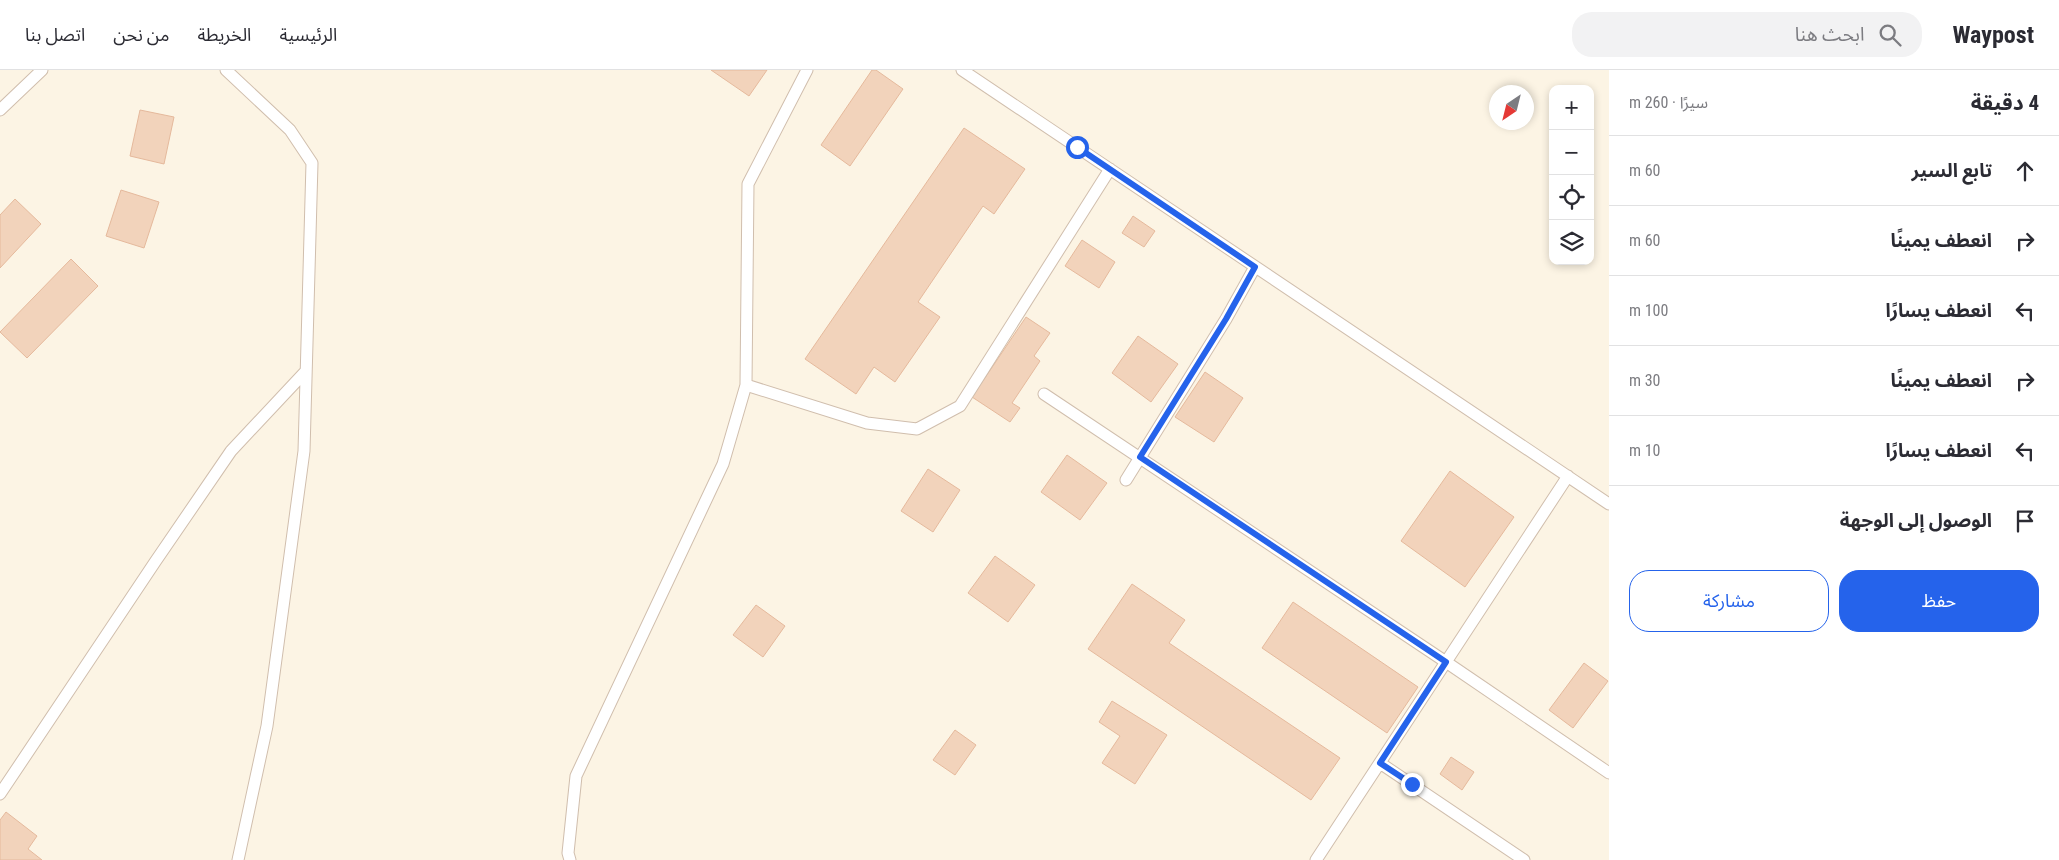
<!DOCTYPE html>
<html lang="ar">
<head>
<meta charset="utf-8">
<style>
	:root { --surface:#fff; --page:#f2f2f3; --text:#2b2b33; --muted:#7c7c81; --line:#e1e1e2; --accent:#2563eb }
	body { margin:0; font-family:"Roboto Condensed","Noto Sans Arabic",sans-serif; background:var(--page); color:var(--text); direction:rtl }
	.controls { position:absolute; right:15px; top:15px; display:grid; overflow:hidden; border-radius:10px; box-shadow:0 2px 8px #0003 }
	.controls button { width:45px; height:45px; display:grid; place-items:center; padding:0; border:0; border-bottom:1px solid var(--line); background:var(--surface); color:var(--text); font:25px sans-serif }
	.compass { position:absolute; left:1489px; top:15px; width:45px; height:45px; border-radius:50%; background:var(--surface); box-shadow:0 2px 8px #0003; rotate:215deg }
	.stop { position:absolute; width:15px; height:15px; margin:-11px; border:4px solid #2563eb; border-radius:50%; background:#fff }
	.stop.end { background:#2563eb; border-color:#fff; box-shadow:0 1px 5px #0008 }
	.list { margin:0; padding:0; list-style:none }
	h2 { display:flex; justify-content:space-between; align-items:center; height:65px; margin:0; padding:0 20px; font-size:21px }
	h2 small { font-size:16px; font-weight:400; color:var(--muted) }
	.list li { display:grid; grid-template-columns:32px 1fr auto; gap:15px; align-items:center; box-sizing:border-box; height:70px; padding:0 20px; border-top:1px solid var(--line) }
	.list b { display:block; font-size:19px; white-space:nowrap }
	.list em { font-size:16px; font-style:normal; color:var(--muted) }
	.actions { display:flex; gap:10px; padding:15px 20px }
	.actions a { flex:1; padding:11px 0; border:1px solid var(--accent); border-radius:20px; text-align:center; font-size:18px; color:var(--accent) }
	.actions .main { background:var(--accent); color:#fff }
	.icon { flex:none; width:28px; height:28px; fill:none; stroke:currentColor; stroke-width:2; stroke-linecap:round; stroke-linejoin:round }
	.map { position:relative; flex:none; width:1609px; height:790px; overflow:hidden; direction:ltr }
	header { display:flex; align-items:center; gap:30px; box-sizing:border-box; height:70px; padding:0 25px; background:var(--surface); border-bottom:1px solid var(--line) }
	header strong { font-size:24px }
	nav { display:flex; gap:28px; margin-inline-start:auto; font-size:18px }
	.search { width:350px; height:45px; background:var(--page); display:flex; align-items:center; gap:12px; box-sizing:border-box; padding:0 18px; border-radius:20px; color:var(--muted); font-size:19px }
	main { display:flex }
	aside { flex:1; background:var(--surface) }
	.map>svg:first-child { display:block }
	.building { fill:#f2d3bb; stroke:#e5b99c }
	.lines { fill:none; stroke-linecap:round; stroke-linejoin:round }
	.lane-casing { stroke:#d0bead; stroke-width:13 }
	.lane { stroke:#fff; stroke-width:11 }
	.route { stroke:#2563eb; stroke-width:6 }
</style>
</head>
<body>
<header>
<strong>Waypost</strong>
<div class="search"><svg class="icon" aria-label="search" viewBox="0 0 24 24"><circle cx="10" cy="10" r="6"/><path d="M15 15l6 6"/></svg>ابحث هنا</div>
<nav><a>الرئيسية</a><a>الخريطة</a><a>من نحن</a><a>اتصل بنا</a></nav>
</header>
<main>
<aside>
<h2>4 دقيقة<small>سيرًا · 260 m</small></h2>
<ul class="list">
<li><svg class="icon" aria-label="ahead" viewBox="0 0 24 24"><path d="M12 20V5M6 11l6-6 6 6"/></svg><div><b>تابع السير</b></div><em>60 m</em></li>
<li><svg class="icon" aria-label="right" viewBox="0 0 24 24"><path d="M7 20v-9h11M14 6l5 5-5 5"/></svg><div><b>انعطف يمينًا</b></div><em>60 m</em></li>
<li><svg class="icon" aria-label="left" viewBox="0 0 24 24"><path d="M17 20v-9H6M10 6l-5 5 5 5"/></svg><div><b>انعطف يسارًا</b></div><em>100 m</em></li>
<li><svg class="icon" aria-label="right" viewBox="0 0 24 24"><path d="M7 20v-9h11M14 6l5 5-5 5"/></svg><div><b>انعطف يمينًا</b></div><em>30 m</em></li>
<li><svg class="icon" aria-label="left" viewBox="0 0 24 24"><path d="M17 20v-9H6M10 6l-5 5 5 5"/></svg><div><b>انعطف يسارًا</b></div><em>10 m</em></li>
<li><svg class="icon" aria-label="arrive" viewBox="0 0 24 24"><path d="M6 21V4h12l-3 4 3 4H6"/></svg><div><b>الوصول إلى الوجهة</b></div></li>
</ul>
<div class="actions"><a class="main">حفظ</a><a>مشاركة</a></div>
</aside>
<div class="map">
<svg width="1609" height="790" viewBox="0 0 1609 790">
	<rect width="100%" height="100%" fill="#fcf4e4"/>
	<path class="building" d="M711 0H767L749 26Z
		M872 0H876L903 19 850 96 821 75Z
		M140 40 174 47 164 94 130 86Z
		M964 58 1025 99 994 144 983 136 918 232 940 247 895 312 874 297 856 324 805 289Z
		M121 120 159 132 144 178 106 166Z
		M15 129 41 154 0 198V145Z
		M1133 146 1155 161 1144 177 1122 163Z
		M1082 170 1115 192 1099 218 1065 196Z
		M71 189 98 216 27 288 0 262Z
		M1026 247 1050 263 1034 286 1040 291 1012 333 1020 338 1010 352 972 327Z
		M1138 266 1178 294 1151 332 1112 303Z
		M1205 302 1243 328 1214 372 1175 347Z
		M1067 385 1107 413 1080 450 1041 422Z
		M928 399 960 420 933 462 901 441Z
		M1450 401 1514 447 1465 517 1401 471Z
		M995 486 1035 515 1008 552 968 523Z
		M1132 514 1185 550 1169 573 1340 688 1311 730 1088 579Z
		M1293 532 1418 617 1387 663 1262 578Z
		M756 535 785 556 763 587 733 565Z
		M1584 593 1608 611 1573 658 1549 640Z
		M1112 631 1167 665 1135 714 1102 693 1120 666 1099 652Z
		M955 660 976 675 955 705 933 690Z
		M1451 687 1474 702 1462 720 1440 704Z
		M6 742 37 766 28 779 42 790H0V750Z"/>
	<g class="lines">
		<defs>
			<path id="lane" d="M226 0 290 60 312 93 304 381 267 656 238 790
				M962 0 1609 434
				M0 40 42 0
				M746 315 867 353 917 359 960 336 1110 99
				M1044 324 1446 592 1609 703
				M1126 410 1226 249 1255 197
				M1380 693 1524 790
				M0 724 155 492 231 381 306 301
				M570 790 568 783 576 706 723 394 746 315 748 114 807 0
				M1316 790 1568 406"/>
		</defs>
		<use href="#lane" class="lane-casing"/>
		<use href="#lane" class="lane"/>
	</g>
	<g class="lines">
		<path class="route" d="M1077 77 1255 197 1226 249 1140 387 1446 592 1380 693 1412 714"/>
	</g>
</svg>
<div class="controls">
<button>+</button>
<button>−</button>
<button><svg class="icon" aria-label="locate" viewBox="0 0 24 24"><circle cx="12" cy="12" r="6"/><path d="M12 2v4M12 18v4M2 12h4M18 12h4"/></svg></button>
<button><svg class="icon" aria-label="layers" viewBox="0 0 24 24"><path d="M12 4l9 5-9 5-9-5zM3 14l9 5 9-5"/></svg></button>
</div>
<svg class="compass" viewBox="-18 -18 36 36"><path d="M0-13l5 13h-10z" fill="#e53935"/><path d="M0 13l5-13h-10z" fill="#7c7c81"/></svg>
<div class="stop" style="left:1077px;top:77px"></div>
<div class="stop end" style="left:1412px;top:714px"></div>
</div>
</main>
</body>
</html>
